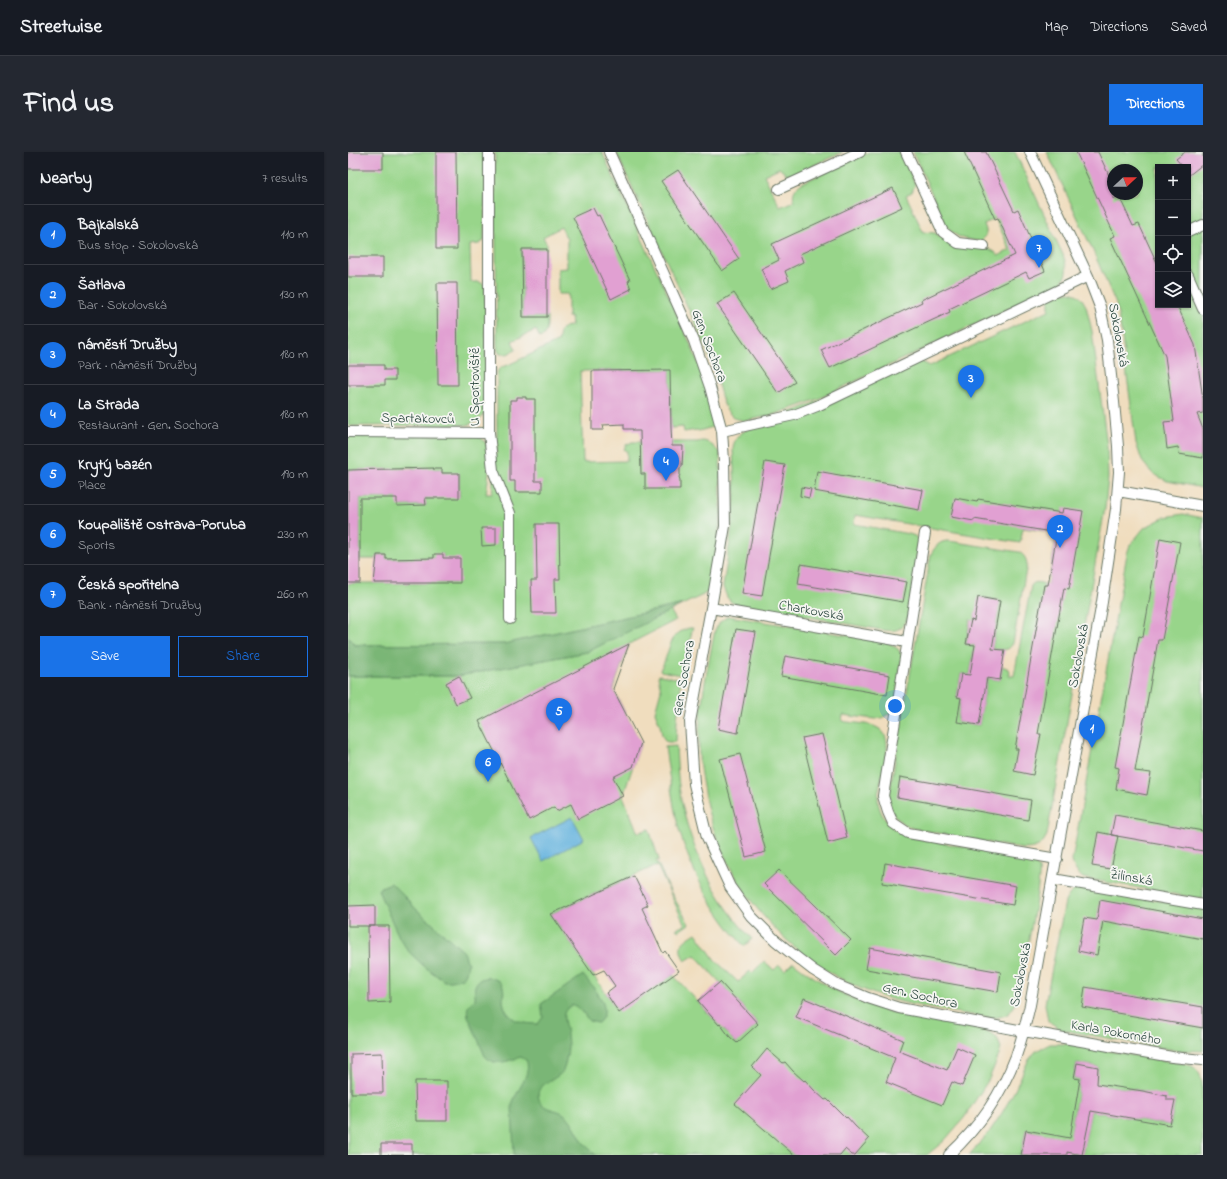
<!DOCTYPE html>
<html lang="en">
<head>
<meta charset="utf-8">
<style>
	:root { --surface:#171b24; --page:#242831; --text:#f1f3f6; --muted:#9ea1a6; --line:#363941; --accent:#1a73e8 }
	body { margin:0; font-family:"Indie Flower",sans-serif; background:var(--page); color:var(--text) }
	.controls { position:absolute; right:12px; top:12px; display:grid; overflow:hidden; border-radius:0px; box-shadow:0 1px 3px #0004 }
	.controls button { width:36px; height:36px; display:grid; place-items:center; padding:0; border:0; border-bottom:1px solid var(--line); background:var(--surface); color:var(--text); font:20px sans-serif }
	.compass { position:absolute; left:759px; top:12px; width:36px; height:36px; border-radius:50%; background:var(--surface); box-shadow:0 1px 3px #0004; rotate:68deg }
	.you { position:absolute; left:547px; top:554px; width:14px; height:14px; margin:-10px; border:3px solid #fff; border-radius:50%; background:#1a73e8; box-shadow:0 0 0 6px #1a73e833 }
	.badge { display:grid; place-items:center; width:26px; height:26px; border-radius:50%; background:var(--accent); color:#fff; font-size:13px; font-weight:700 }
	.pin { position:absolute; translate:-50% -33px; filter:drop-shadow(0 1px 2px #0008) }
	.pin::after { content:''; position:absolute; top:21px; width:14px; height:12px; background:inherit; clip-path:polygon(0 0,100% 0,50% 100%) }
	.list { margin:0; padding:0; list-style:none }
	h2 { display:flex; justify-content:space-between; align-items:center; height:52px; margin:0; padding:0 16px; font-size:17px }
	h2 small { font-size:13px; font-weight:400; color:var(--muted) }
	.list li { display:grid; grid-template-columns:26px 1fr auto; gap:12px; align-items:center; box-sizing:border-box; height:60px; padding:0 16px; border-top:1px solid var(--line) }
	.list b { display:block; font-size:15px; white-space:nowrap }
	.list p { margin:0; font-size:13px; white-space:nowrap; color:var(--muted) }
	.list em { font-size:13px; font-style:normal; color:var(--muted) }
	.actions { display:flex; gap:8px; padding:12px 16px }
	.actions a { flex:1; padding:9px 0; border:1px solid var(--accent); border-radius:0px; text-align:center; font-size:14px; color:var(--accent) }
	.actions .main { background:var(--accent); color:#fff }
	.icon { flex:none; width:22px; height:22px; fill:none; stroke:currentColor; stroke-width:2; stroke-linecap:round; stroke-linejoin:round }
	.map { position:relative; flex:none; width:855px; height:1003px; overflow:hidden; border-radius:0px }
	header { display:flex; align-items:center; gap:24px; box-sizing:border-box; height:56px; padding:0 20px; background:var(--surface); border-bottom:1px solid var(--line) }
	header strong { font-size:19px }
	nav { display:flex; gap:22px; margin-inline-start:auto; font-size:14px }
	.intro { display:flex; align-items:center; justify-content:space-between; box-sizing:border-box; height:96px; padding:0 24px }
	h1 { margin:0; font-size:28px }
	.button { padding:10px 18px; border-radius:0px; background:var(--accent); color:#fff; font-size:14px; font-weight:700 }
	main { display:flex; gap:24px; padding:0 24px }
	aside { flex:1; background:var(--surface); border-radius:0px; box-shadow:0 1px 3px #0004 }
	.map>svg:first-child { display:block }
	.green { fill:#98d58a; stroke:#5c895f; fill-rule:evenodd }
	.forest { fill:#7ab676; stroke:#4c7a55 }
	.water { fill:#64b2de; stroke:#427889 }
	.building { fill:#e1a0d2 }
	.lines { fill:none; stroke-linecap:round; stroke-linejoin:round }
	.minor-casing { stroke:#687564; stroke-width:12 }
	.minor { stroke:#fff; stroke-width:10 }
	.labels { text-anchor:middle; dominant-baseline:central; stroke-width:3.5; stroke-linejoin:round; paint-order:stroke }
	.street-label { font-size:14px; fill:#1f3d34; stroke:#f6f6f2 }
</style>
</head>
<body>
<header>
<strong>Streetwise</strong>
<nav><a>Map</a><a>Directions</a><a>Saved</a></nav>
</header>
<div class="intro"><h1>Find us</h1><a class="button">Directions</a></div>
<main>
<aside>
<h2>Nearby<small>7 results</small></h2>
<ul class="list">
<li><span class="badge">1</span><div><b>Bajkalská</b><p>Bus stop · Sokolovská</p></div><em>110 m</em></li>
<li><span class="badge">2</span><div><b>Šatlava</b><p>Bar · Sokolovská</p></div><em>130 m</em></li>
<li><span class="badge">3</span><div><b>náměstí Družby</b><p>Park · náměstí Družby</p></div><em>180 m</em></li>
<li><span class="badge">4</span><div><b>La Strada</b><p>Restaurant · Gen. Sochora</p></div><em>180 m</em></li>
<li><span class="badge">5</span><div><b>Krytý bazén</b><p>Place</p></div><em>190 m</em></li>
<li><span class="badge">6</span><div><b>Koupaliště Ostrava-Poruba</b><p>Sports</p></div><em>230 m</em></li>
<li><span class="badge">7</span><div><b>Česká spořitelna</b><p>Bank · náměstí Družby</p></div><em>260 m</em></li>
</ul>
<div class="actions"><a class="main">Save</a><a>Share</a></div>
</aside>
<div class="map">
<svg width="855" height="1003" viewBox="0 0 855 1003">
	<rect width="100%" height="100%" fill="#f6f6f2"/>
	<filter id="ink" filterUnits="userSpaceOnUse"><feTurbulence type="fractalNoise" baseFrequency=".025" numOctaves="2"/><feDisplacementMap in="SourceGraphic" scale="8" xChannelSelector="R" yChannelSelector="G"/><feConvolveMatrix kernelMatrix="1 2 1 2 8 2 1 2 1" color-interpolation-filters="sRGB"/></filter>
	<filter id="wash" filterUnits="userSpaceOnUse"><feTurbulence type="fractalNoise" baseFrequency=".012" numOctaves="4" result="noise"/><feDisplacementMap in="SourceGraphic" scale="16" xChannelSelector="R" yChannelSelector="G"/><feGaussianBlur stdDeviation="0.9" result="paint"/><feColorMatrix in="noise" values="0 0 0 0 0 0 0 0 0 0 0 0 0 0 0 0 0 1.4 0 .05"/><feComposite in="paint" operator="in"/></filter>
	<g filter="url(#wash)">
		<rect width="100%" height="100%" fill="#f0ddbe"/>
		<path class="green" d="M0 0H138L136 89 131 92 122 93 123 130H132L137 134 139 257C134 266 129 270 119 273L0 274Z
			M147 0H254L342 191 352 215 368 274 351 279 349 278 336 280 335 275 323 276 322 218 232 219 235 310 279 309V299L276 298 278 293 284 290H350C359 286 366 295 372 301L373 362 369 391 361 439 355 443 336 452 156 492 7 493 0 485V431H111L95 406V402L86 406 38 407V403H29V407H12V346H49L50 354 78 353 77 346 111 345V322L94 321V317H65V315H57V317L0 318V283H127C129 284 132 285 133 286 146 295 140 328 138 342H144L147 303 149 301V222C150 215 154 215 160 213L211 189C211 179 213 174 224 174L223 165H220V142H210V117L219 116V87L213 75 195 85 199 92V97H174L175 165H199C199 174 200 181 192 186L188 178 164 189 168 198 159 202H152L150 199 149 195Z
			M268 0H495L444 23 438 22 431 16 416 23 432 55 446 49C444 40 447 36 454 31L521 0H551L554 4 567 32 564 40 558 43 575 80 587 81 599 89 643 98 647 100 650 104 662 98 648 67 647 66 636 72 638 78V84L633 89C618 88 607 86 598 73L565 0H667L715 103C719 115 721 124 710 133L472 246 451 254 424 263 397 269 386 266 379 259 375 250 365 215 355 188Z
			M699 0H855V63L853 71 855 74V336L819 329 804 321 794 309 788 291 773 179 768 152 746 101ZM810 15H840V153H810ZM765 18H789V42H765Z
			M722 140 730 143 734 147 738 154 744 179 759 294 760 326 757 356 699 683C694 694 688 697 675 697L564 676C549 670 541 660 541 644L583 402C588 394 591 389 601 389L671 400C676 403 678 406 679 412L665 491C661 500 653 498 644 497L652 449 631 445 626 469 622 468 618 492 627 494 622 523 613 522 609 545 613 546 609 570 631 573 639 526 652 528 654 514 661 517 662 520 661 524H666L683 434C687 427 694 432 700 433L709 381 675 376 672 391 507 363 506 372 561 382 567 384 571 389 560 465C553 478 549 480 534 478L389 452 383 450 379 445 375 435 382 389 386 356 387 338 385 297C386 287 390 283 398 278L572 209 582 214 701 158V147L715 141Z
			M835 362 855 366V747L735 726C729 721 726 717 724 709L779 402 782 393 796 376 817 365Z
			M322 458 328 468 281 492 265 537 293 592 292 593 275 644 290 681 301 677 311 708 308 709 310 712 322 739 341 772 331 779 328 777 337 773 309 713 203 762 271 860 325 823 388 891 410 872 347 803 337 809C328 793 334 790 348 781L367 808 390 830 402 819 404 821 416 809 426 818 431 813 437 818 445 810C479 837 518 856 560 864 587 870 615 872 641 880L649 886 653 896 651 903 641 927 616 966 596 989 579 1003H0V524H110L239 500Z
			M380 464 540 490 550 497 554 503 547 553 542 561 534 566 527 567 495 563 494 569C506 572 523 570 533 578 548 591 530 628 530 646 530 663 543 677 557 684L677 706C682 708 689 711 691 717 694 726 671 844 665 856 661 864 652 865 644 866 602 859 553 854 514 837 431 801 369 724 355 634 353 623 351 612 351 601 350 559 359 519 367 478L372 470Z
			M341 476H345L344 478 338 512H336L334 522 333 523 313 519 312 518C323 501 318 483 341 476Z
			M312 523 333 527 332 536 333 537 329 567 328 590H320L317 589 314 583 312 573 307 560 313 538 310 524Z
			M328 594C329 614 330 633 334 652 344 700 370 752 404 787L396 794C365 760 342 718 330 674 324 648 321 621 317 595Z
			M732 736 855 756V899L826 898 714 878 700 869 697 852 717 750C721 742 724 738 732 736Z
			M702 892H719L824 910C840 912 851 912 854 931L855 1003H719V1000L734 1003 743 959 821 973 822 974 827 949 819 948 795 939 755 933 746 936 750 915 729 911 726 926 732 927 722 987 678 978 673 1002 683 1003H621L640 982 654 961 667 938 680 909 688 899Z"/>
		<path class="forest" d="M336 452 239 500 110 524H0V485L7 493 156 492Z
			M43 731 61 749 67 756 116 800 120 812 118 821 115 826 103 829H96L77 815 61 800 52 787 32 743 31 738 33 735Z
			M235 823C245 836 267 856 250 871L241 869C236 862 233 856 225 853 221 855 217 857 216 862 215 866 217 872 218 877 220 887 221 897 218 907 218 911 216 916 215 919 208 929 185 932 191 947 195 959 208 956 216 962 224 967 230 982 235 990 239 995 244 999 248 1003H166L164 953C167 940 185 921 178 908L173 905C161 908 147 916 137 904L120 864C118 853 121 854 127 847 128 842 125 837 128 832 133 822 150 825 154 833 157 838 155 844 155 849 158 868 173 872 190 872L195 865 193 852Z"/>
		<path class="water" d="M224 665 236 687 195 709 183 686Z"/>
		<g id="blocks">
			<path class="building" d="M0 0H35V17H0Z
				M88 0H108L109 97H88Z
				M616 0H638L666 59 670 57 697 119 681 126 678 120 601 157 602 160 482 216 473 198 574 150 573 148 667 103 650 66 647 67Z
				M728 0H750L765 32V47L771 44 785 74 791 72 810 113V153H829L847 193 855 247V261L849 262 855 277V306L831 302 830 295 819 297 816 270 826 269 817 204 762 86 767 84Z
				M837 0H855V12L840 24V15H835L828 7Z
				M330 18 391 107 374 119 313 29Z
				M545 36 554 55 452 102 455 110 437 119 441 129 423 137 413 117 431 108 424 92Z
				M245 56 249 64 251 63 282 128 280 129 283 137 263 147 225 65Z
				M174 97H199V165H175Z
				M0 105H35V125H0Z
				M89 131H109L110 233H90Z
				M386 141 447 230 430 241 369 152Z
				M0 213H36V218H47V228H37V233H0Z
				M322 218 323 276 324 294H335L334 315 332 316V323L331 325 332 328V337H297V322H293L292 279H285V277H276V272L255 273 256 278H244V219Z
				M169 245H178V247H187V329H194V340H167V329H162V248H169Z
				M417 310 437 313 414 444 394 441Z
				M86 316 85 317H94V321H111V346H77L78 353 49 354V346H12V431H0V318Z
				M469 319 575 338 571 358 466 339Z
				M453 335 463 337 461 346 452 344Z
				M607 346 629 350 630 347 714 361 715 356 735 359 721 437 716 436 690 582H693L685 623 666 619 670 597H667L696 433H700L709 381 626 367V369L603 365Z
				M188 372H211L212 427H207L208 461H184L183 428H189Z
				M133 376H148V393L134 394Z
				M812 386 832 390 814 488H810L787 619 803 621 799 643 768 637 771 616 767 615 791 484 795 485Z
				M86 402H95V406H112V431H26L29 403H38V407L86 406Z
				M453 412 559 430 555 450 450 432Z
				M630 445 652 449 644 497 657 498 652 528 639 526 631 573 609 570 613 546 609 545 613 522 622 523 627 493 618 492 623 468 626 469Z
				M388 477 408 480 390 581 370 577Z
				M281 492 265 537 293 591 285 615 265 625 275 644 230 667 223 652 209 659 206 655 181 668 131 569Z
				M437 504 542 523 539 543 433 524Z
				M111 524 122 546 108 552 98 531Z
				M474 582 499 686 480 691 454 586Z
				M392 602 418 700 398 705 372 607Z
				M552 625 683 648 680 668 549 645Z
				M767 663 855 679V699L763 683Z
				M750 680 770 684 763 717 744 714Z
				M537 711 668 734 665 753 534 731Z
				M431 718 503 788 488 803 416 732Z
				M286 724 300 753 294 756 315 801 317 799 331 819 271 861 258 841 267 834 256 818 245 823 203 762Z
				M752 748 855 767V787L755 769 749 803 730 799 736 766 749 768Z
				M27 753V774H0V754Z
				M20 774H41L42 850 21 851Z
				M522 796 653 820 650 840 518 817Z
				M372 830 410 872 389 891 382 885 372 872 371 873 350 849Z
				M737 835 855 855V876L734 855Z
				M456 846 555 888 551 899 599 918 609 895 627 903 614 934 604 930 594 953 538 930 547 906 448 865Z
				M419 897 435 911 437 910 445 919 456 929 457 928 466 938 477 948 479 947 498 966 499 965 507 974 521 987 507 1003H504L497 997 492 1003H446L387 952 413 923 404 915Z
				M34 901 35 941H3V902Z
				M729 911 750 915 749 932 795 939 819 944V948H827L822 973 743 959 734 1003 719 1000V1003H673L678 978 722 986 732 927 726 926Z
				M67 929H99V969H68Z
				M33 992H64V1003H33Z"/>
		</g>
	</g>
	<g filter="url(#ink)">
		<use href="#blocks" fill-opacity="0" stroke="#687564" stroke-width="1"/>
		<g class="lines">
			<defs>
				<path id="minor" d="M141 0V281L145 318 162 361V467
					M261 0 346 189 362 235 374 279 376 309 377 374 363 456 342 570 346 632 359 685 382 735 403 764 427 788 443 801 465 818 489 833 520 846 551 856 676 879 824 905 855 908
					M558 0 595 80 610 91 636 94
					M431 37 512 0
					M840 80 855 73
					M840 123 855 157
					M374 279 446 263 469 254 740 124
					M0 280 141 281
					M770 339 855 354
					M577 381 535 644 540 660 545 671 560 681 709 707
					M363 456 559 490
					M705 727 855 753
					M601 1003C630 976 654 941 668 904 674 887 678 870 682 853L754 450 768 357 771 320 770 294 766 250 759 188 752 155 740 124 682 0"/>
			</defs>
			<use href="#minor" class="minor-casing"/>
			<use href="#minor" class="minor"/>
		</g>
	</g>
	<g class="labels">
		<g class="street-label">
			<text transform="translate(770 183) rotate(80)">Sokolovská</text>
			<text transform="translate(361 194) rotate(69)">Gen. Sochora</text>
			<text transform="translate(127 235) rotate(-90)">U Sportoviště</text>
			<text transform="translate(70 267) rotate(1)">Spartakovců</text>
			<text transform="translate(463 459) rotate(10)">Charkovská</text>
			<text transform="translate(731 504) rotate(-80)">Sokolovská</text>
			<text transform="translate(336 526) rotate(-80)">Gen. Sochora</text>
			<text transform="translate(783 726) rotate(10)">Žilinská</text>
			<text transform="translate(673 823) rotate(-79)">Sokolovská</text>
			<text transform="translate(572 844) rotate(13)">Gen. Sochora</text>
			<text transform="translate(768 881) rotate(10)">Karla Pokorného</text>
		</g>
	</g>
</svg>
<div class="controls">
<button>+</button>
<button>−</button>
<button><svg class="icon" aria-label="locate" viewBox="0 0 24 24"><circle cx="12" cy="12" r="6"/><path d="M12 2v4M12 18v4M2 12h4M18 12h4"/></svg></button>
<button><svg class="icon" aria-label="layers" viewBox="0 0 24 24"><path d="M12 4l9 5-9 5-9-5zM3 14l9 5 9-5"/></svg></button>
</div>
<svg class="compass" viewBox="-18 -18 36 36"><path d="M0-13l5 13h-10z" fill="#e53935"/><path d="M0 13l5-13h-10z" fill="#9ea1a6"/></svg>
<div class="you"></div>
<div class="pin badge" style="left:744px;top:596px">1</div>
<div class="pin badge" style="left:712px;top:396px">2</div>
<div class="pin badge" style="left:623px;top:246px">3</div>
<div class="pin badge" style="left:318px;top:329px">4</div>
<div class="pin badge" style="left:211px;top:579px">5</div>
<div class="pin badge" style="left:140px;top:630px">6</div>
<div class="pin badge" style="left:691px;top:116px">7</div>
</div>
</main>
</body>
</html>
